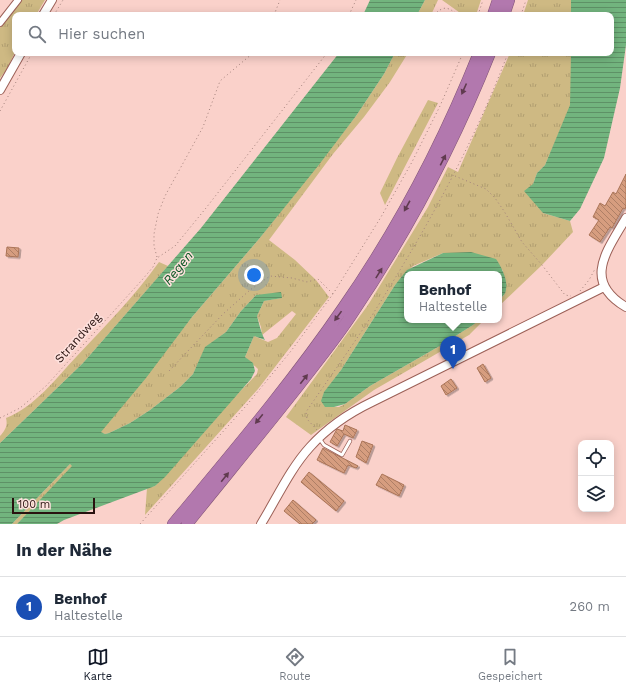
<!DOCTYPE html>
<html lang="de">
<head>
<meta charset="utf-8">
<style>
	:root { --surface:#fff; --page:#f2f2f3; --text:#1f2937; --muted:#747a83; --line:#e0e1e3; --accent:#111827 }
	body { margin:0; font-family:"Work Sans",sans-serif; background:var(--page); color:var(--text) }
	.controls { position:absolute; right:12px; bottom:12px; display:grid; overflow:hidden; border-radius:8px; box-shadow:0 2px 10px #0003 }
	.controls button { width:36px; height:36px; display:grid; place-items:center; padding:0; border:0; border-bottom:1px solid var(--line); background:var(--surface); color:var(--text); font:20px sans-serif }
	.scale { position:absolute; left:12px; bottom:10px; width:83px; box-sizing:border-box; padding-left:4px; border:2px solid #29120f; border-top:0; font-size:11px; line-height:14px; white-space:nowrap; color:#29120f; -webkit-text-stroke:3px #fee1dd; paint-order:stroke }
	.you { position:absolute; left:254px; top:275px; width:14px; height:14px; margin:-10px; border:3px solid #fff; border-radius:50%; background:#1a73e8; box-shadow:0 0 0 6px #1a73e833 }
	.badge { display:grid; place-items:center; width:26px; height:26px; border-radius:50%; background:var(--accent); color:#fff; font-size:13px; font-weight:700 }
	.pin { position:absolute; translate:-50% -33px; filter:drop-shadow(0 1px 2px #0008) }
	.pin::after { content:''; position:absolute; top:21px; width:14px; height:12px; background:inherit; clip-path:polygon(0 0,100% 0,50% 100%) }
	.popup { position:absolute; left:404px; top:271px; width:98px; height:52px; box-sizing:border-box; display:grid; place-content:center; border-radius:8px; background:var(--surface); filter:drop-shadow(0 1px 3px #0005); font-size:13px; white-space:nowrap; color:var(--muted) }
	.popup b { font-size:15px; color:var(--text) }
	.popup::after { content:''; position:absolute; left:50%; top:100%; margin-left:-8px; border:8px solid transparent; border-top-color:var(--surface) }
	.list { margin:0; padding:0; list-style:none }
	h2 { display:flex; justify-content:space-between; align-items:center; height:52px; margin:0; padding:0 16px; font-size:17px }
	h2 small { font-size:13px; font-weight:400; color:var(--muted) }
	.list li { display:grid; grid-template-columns:26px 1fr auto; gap:12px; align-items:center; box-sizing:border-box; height:60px; padding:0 16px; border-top:1px solid var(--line) }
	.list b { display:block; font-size:15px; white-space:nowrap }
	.list p { margin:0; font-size:13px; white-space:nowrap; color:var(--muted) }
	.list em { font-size:13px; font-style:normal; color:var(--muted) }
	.icon { flex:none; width:22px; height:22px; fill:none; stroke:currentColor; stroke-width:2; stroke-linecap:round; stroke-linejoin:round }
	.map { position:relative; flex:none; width:626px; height:524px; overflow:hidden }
	.search { position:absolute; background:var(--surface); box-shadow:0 2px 10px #0003; left:12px; right:12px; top:12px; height:44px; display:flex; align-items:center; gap:10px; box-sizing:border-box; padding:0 14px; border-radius:8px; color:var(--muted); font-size:15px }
	.sheet { height:112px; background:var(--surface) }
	nav { display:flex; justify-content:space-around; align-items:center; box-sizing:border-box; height:56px; border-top:1px solid var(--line); background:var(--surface); font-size:11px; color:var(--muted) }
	nav a { display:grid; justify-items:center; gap:2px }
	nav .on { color:var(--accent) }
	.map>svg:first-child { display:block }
	.grass { fill:url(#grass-tufts) }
	.water { fill:url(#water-rules) }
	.building { fill:url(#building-back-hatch); stroke:#aa7457; filter:url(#shadow) }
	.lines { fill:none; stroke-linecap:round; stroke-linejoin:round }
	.lane-casing { stroke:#9c6158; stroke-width:4.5 }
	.street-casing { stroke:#9c6158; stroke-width:8 }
	.secondary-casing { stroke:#9c6158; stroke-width:10 }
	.highway-casing { stroke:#825476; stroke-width:12 }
	.path { stroke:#a2817b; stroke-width:1; stroke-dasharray:1 3; stroke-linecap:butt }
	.lane { stroke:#fff; stroke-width:3 }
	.street { stroke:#fff; stroke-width:6 }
	.secondary { stroke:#fff; stroke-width:8 }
	.highway { stroke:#b278ae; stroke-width:11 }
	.oneway { fill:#603b4f }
	.labels { text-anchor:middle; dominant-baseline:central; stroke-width:3; stroke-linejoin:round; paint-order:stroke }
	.street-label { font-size:12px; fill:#29120f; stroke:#fee1dd }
	.water-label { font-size:13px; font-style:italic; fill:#0c5826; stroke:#fee1dd }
</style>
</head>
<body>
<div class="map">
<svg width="626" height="524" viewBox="0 0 626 524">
	<defs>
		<pattern id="grass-tufts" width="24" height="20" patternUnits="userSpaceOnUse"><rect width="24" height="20" fill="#ceb983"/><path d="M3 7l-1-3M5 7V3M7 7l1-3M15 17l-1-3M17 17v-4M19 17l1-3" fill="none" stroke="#b19e70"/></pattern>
		<pattern id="water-rules" width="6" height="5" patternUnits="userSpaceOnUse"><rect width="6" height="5" fill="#72b47e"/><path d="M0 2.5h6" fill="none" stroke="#5e9166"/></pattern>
		<pattern id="building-back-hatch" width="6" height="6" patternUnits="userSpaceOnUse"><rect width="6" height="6" fill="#d69d7f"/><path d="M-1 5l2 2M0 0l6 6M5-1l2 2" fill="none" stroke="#ae7f66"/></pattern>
		<filter id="shadow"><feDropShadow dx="2" dy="1.5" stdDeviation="0" flood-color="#0004"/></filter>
	</defs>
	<rect width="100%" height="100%" fill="#fad1ca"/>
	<path class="grass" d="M22 0H45L36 15H15V52L7 69 0 78V28Z
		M425 0H438L431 15H417Z
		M442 0H481L476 15H463Z
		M528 0H571V15H523Z
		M395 53H408L390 82 364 117 333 154 269 240 295 260 316 280 329 297 258 389 145 515 147 488 155 486 198 439 224 408 257 374 258 369 245 357 254 336 268 342 277 338 296 314 292 311 262 335 261 327 257 316 264 301 281 298 256 295 241 311 226 332 206 347 193 374 180 387 150 410 130 423 109 433 105 434 100 432 192 317 259 239 356 116 384 74Z
		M510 53H571V105L545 165 537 173 533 184 543 213 570 221 573 232 542 265 499 306V300L504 295 503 270 443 253 413 266 395 285 341 370 324 393 322 399 328 407H339L345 404 370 386 438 347 473 325 479 320H484L469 335 374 390 311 435 286 417 368 305 428 207 448 167 458 172Z
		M428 100 438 103 385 205 380 193 397 158Z
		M159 262 168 266 83 363 0 443V436C5 430 8 426 6 418 35 407 56 378 77 356 105 326 135 296 159 262Z
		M70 464 73 466 17 524H12Z"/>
	<path class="water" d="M370 0H425L417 15H363Z
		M571 0H626V45L620 88 604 158 580 209 570 221 543 213 524 191 533 184 537 173 545 165 570 105 571 53H611V15H571Z
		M339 53H395L384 74 356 116 318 166 259 239 192 317 146 378 101 432 105 434 109 433 130 423 150 410 180 387 193 374 205 347 226 332 241 311 256 295 281 292 282 298 264 301 257 316C259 323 261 333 265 340L254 336 245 357 253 363 255 371 251 379 165 477 155 486 64 520 57 524H17L72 466 70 464 12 524H0V443L83 363 201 228Z
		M471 252 496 259C501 266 508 280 506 289 506 294 502 297 499 300V274H407V320H479L473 325 438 347 370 386 345 404 334 407H325L321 401 324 392 341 370 395 285 407 270 443 253Z"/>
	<path class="building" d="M626 174V206L625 209 623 208 612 228 610 227 600 242 589 235 599 220 593 217 600 203 605 206 613 192 616 194Z
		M7 247 19 248 18 257 6 256Z
		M483 364 491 378 485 382 477 368Z
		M451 379 457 388 446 395 441 386Z
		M345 425 357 430 353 438 344 434 337 446 330 442 337 429 343 431Z
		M362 441 373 445 366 463 356 457Z
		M323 448 358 466 356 468 348 465 344 473 317 460Z
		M309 472 344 501 336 511 301 482Z
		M382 474 404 485 399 496 376 485Z
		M293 500 316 520 312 524H300L284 511Z"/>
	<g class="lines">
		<defs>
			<path id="lane" d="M319 438 324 445 342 455 350 441"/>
			<path id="street" d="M0 23 18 0"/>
			<path id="secondary" d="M43 15 52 0
				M0 90 21 53
				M626 218C607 251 582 281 626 307
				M261 524C277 498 290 469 310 447 328 427 349 413 372 402L604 287"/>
			<path id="highway" d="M493 15 498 0
				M504 15 509 0
				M173 524C231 454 291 384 343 308 398 229 443 143 479 53
				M187 524C224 478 262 432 299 385 316 363 334 341 350 317 406 234 453 146 490 53"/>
		</defs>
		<use href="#lane" class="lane-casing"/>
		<use href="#street" class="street-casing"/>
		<use href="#secondary" class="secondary-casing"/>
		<use href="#highway" class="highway-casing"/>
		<path class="path" d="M54 15 63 0
			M274 15 280 0
			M349 15 356 0
			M434 15C444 5 448 7 458 15
			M478 15 483 0
			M521 15 526 0
			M0 111 32 53
			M455 176 486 189 495 198 504 211 522 242 542 265 565 295 571 296
			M157 257 154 246V234L158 214 165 196 203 127 220 81 253 53
			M580 291 589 280 595 269
			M169 371 223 314 250 290 270 276 292 278 307 282 318 279 333 294
			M0 418 20 408 46 386 142 280 153 267 157 258 175 246 206 208 327 53
			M317 430 307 419 306 412C329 378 354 344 376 309 427 228 474 143 508 53
			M140 524 246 406 291 351 333 294 381 217 412 162 440 106 463 53"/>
		<use href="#lane" class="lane"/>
		<use href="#street" class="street"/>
		<use href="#secondary" class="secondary"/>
		<use href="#highway" class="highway"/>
	</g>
	<defs><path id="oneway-solid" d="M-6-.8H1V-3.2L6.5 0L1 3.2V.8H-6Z"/></defs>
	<g class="oneway">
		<use href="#oneway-solid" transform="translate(464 89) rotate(114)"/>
		<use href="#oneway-solid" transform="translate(443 160) rotate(-63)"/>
		<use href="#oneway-solid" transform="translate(407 206) rotate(119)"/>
		<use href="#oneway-solid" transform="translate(379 273) rotate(-58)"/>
		<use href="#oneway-solid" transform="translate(338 316) rotate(126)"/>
		<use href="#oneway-solid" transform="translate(304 379) rotate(-52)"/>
		<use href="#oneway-solid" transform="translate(259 419) rotate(129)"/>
		<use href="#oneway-solid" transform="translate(225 477) rotate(-51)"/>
	</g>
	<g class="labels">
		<g class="street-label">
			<text transform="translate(78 338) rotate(-48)">Strandweg</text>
		</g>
		<g class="water-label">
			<text transform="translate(178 268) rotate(-51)">Regen</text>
		</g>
	</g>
</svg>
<div class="controls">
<button><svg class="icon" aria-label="locate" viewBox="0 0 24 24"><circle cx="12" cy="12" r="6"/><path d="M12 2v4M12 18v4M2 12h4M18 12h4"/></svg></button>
<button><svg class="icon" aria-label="layers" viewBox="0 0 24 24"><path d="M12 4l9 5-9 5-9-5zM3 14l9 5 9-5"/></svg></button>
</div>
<div class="scale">100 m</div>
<div class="you"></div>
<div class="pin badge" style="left:453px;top:369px;background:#1a4fb4">1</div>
<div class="popup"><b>Benhof</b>Haltestelle</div>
<div class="search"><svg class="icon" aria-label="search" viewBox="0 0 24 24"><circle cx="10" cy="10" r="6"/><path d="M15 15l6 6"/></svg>Hier suchen</div>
</div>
<section class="sheet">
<h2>In der Nähe<small></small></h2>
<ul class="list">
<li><span class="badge" style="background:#1a4fb4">1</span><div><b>Benhof</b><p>Haltestelle</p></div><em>260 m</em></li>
</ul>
</section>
<nav>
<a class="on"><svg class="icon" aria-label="map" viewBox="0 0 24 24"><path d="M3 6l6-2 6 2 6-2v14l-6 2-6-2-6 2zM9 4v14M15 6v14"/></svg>Karte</a>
<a><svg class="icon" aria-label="directions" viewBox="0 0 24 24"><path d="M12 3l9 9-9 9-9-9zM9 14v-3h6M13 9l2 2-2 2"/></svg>Route</a>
<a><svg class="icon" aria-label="saved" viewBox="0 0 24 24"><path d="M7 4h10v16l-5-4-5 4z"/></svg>Gespeichert</a>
</nav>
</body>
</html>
